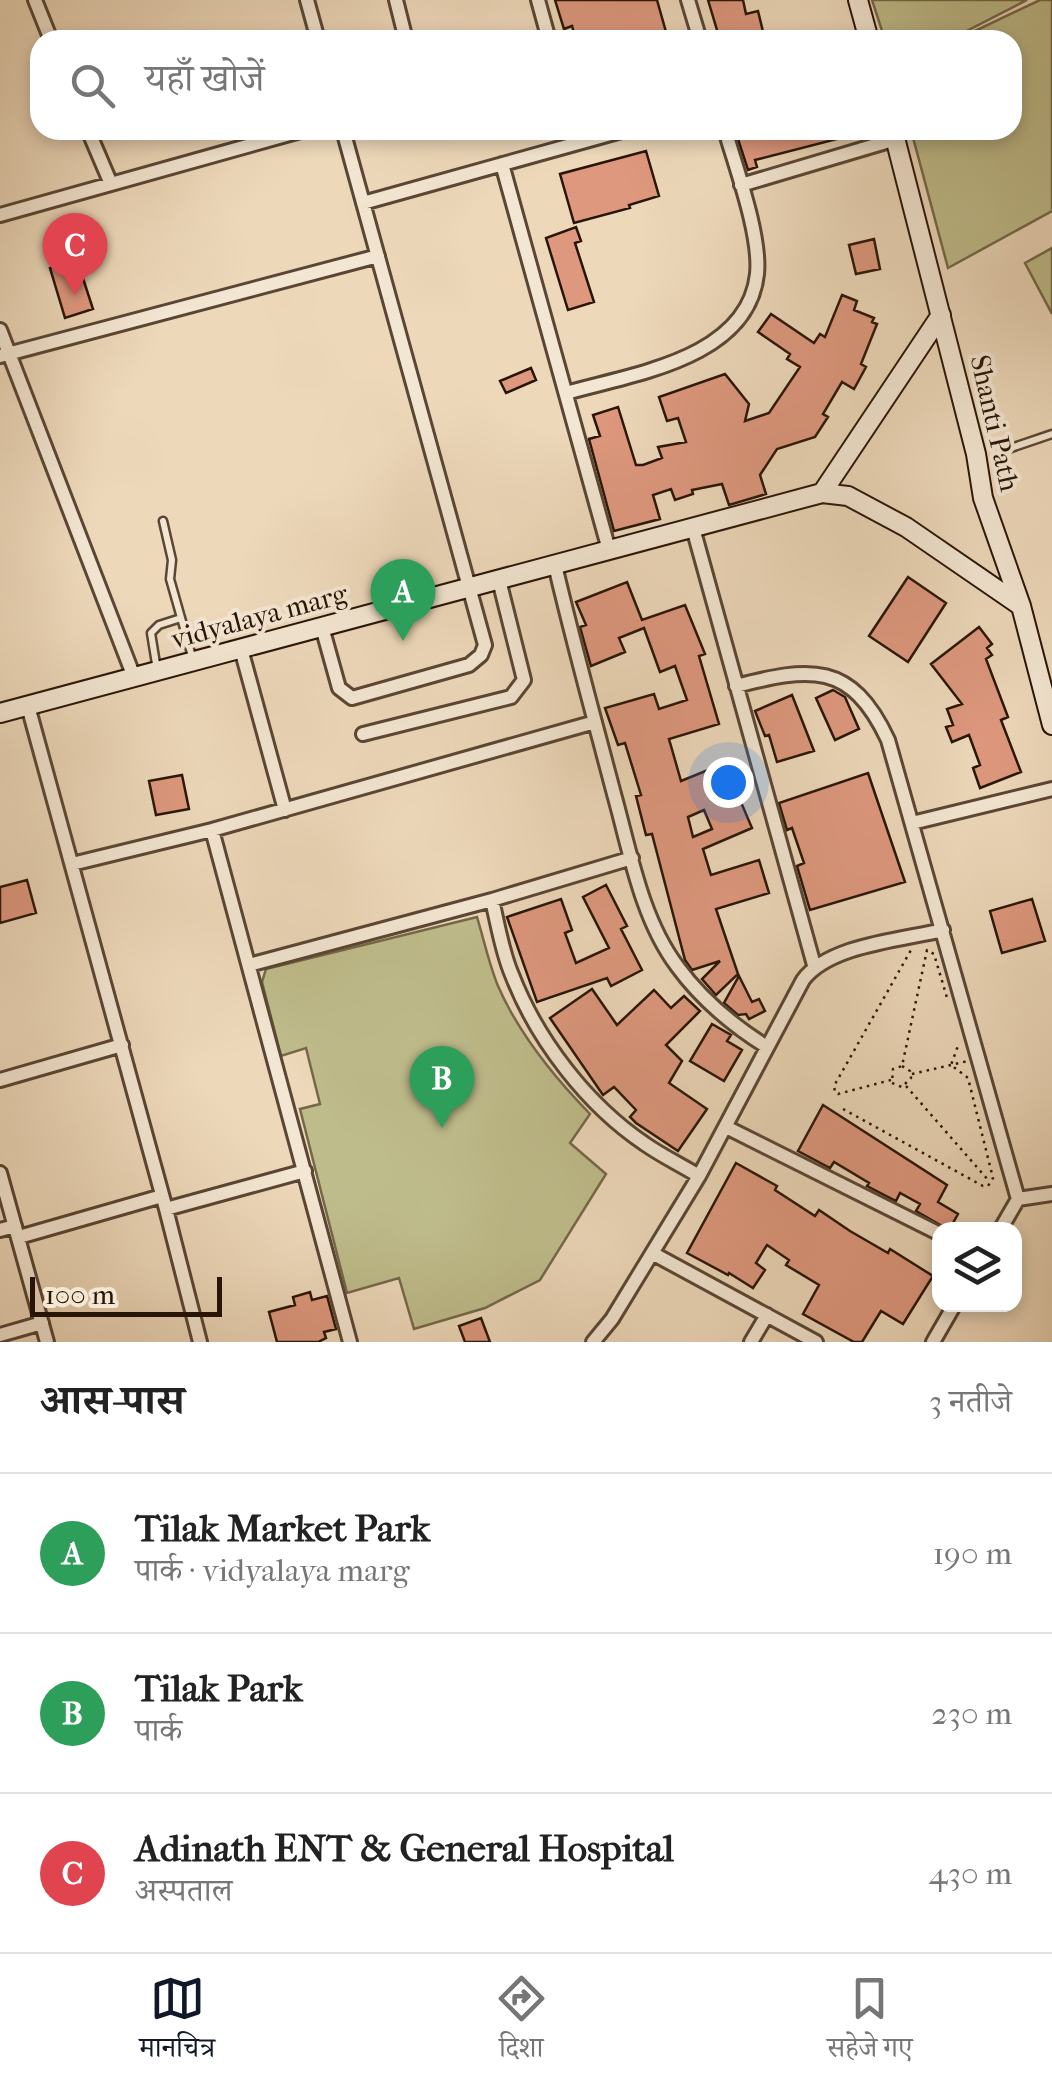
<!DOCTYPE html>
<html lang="hi">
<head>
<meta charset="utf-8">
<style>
	:root { --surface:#fff; --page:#f6f6f6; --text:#222; --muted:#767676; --line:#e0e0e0; --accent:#111827 }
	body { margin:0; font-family:"IM FELL French Canon","Noto Serif Devanagari",serif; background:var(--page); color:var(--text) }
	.controls { position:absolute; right:30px; bottom:30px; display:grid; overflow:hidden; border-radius:20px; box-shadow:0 5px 15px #0003 }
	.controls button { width:90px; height:90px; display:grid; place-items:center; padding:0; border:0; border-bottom:2px solid var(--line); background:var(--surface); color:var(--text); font:50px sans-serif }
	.scale { position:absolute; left:30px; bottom:25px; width:192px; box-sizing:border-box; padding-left:10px; border:5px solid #291507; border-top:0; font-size:28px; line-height:35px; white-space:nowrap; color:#291507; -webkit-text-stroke:8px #f3e6d2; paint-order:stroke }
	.you { position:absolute; left:728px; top:782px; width:35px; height:35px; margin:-25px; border:8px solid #fff; border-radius:50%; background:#1a73e8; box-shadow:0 0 0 15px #1a73e833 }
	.badge { display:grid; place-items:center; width:65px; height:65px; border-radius:50%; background:var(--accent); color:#fff; font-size:32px; font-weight:700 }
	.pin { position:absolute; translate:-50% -82px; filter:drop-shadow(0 2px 5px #0008) }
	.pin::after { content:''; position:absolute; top:52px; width:35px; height:30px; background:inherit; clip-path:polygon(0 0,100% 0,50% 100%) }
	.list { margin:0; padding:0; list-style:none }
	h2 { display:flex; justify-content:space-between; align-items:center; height:130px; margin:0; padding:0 40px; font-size:42px }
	h2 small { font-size:32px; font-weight:400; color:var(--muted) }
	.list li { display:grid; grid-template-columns:65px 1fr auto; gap:30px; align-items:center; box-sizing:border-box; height:160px; padding:0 40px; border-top:2px solid var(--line) }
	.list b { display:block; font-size:38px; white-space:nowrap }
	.list p { margin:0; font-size:32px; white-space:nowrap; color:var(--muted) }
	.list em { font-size:32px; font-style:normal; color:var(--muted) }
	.icon { flex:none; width:55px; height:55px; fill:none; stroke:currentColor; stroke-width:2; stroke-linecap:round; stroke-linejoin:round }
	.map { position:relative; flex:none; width:1052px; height:1342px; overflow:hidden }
	.search { position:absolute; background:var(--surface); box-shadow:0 5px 15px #0003; left:30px; right:30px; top:30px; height:110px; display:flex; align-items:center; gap:25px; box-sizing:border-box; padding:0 35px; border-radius:30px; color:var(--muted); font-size:38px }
	.sheet { height:610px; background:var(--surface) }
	nav { display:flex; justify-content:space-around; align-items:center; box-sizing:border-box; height:140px; border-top:2px solid var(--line); background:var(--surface); font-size:28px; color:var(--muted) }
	nav a { display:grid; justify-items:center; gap:5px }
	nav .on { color:var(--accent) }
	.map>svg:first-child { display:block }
	.green { fill:#bfbc8b; stroke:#746849; stroke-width:2.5 }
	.building { fill:#de987e; stroke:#291507; stroke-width:2.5; fill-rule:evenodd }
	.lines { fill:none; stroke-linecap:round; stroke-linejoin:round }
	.lane-casing { stroke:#5a4634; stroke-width:11 }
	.street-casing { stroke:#5a4634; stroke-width:18 }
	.secondary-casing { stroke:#291507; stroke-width:22 }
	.path { stroke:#291507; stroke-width:2.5; stroke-dasharray:2.5 5; stroke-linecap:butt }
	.lane { stroke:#f3e6d2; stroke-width:6 }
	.street { stroke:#f3e6d2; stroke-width:12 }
	.secondary { stroke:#f3e6d2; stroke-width:18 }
	.labels { text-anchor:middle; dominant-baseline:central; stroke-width:8; stroke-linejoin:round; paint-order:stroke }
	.street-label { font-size:28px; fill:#291507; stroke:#f3e6d2 }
</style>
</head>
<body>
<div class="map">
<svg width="1052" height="1342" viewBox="0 0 1052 1342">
	<rect width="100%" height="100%" fill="#edd8ba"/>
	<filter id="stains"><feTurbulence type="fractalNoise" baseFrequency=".002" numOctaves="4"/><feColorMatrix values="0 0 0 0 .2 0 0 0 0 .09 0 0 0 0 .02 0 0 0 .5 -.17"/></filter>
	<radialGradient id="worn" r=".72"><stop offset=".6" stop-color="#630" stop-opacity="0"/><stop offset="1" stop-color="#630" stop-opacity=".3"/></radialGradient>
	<path class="green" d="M872 0H1027L949 40H885Z
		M1040 0H1052V211L948 268 911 130H1012V40H956Z
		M1052 248V314L1025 263Z
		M477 917C484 940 489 964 498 986 519 1034 553 1076 590 1114L570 1143 606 1174 540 1280 485 1308 414 1329 399 1278 347 1293 300 1109 320 1104 306 1048 281 1056 262 982 266 969Z"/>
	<path class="building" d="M555 0H657L666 32 639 40H576L572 26 564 29Z
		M708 0H743L746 14 758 11 765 40H720Z
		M747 130H864V132L755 160 757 167 748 170 736 133Z
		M646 151 659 196 629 205 630 208 574 223 560 174Z
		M576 227 581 241 575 243 594 302 568 310 546 238Z
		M874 239 880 269 856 274 849 245Z
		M77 260 93 309 65 318 50 268Z
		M842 295 857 301 854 310 874 318 872 322 877 324 861 364 866 367 854 389 842 382 823 414 828 417 815 437 777 449 760 475 766 494 729 505 722 484 692 490 693 494 675 500 671 489 653 495 660 519 614 531 589 439 600 436 593 415 618 407 636 465H643L662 458 658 447 686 442 678 418 667 421 659 397 725 374 749 404 745 421 769 413 800 367 787 359 790 354 758 332 771 314 814 343 820 334 825 337Z
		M531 368 536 380 506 393 500 381Z
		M908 577 946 603 908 662 869 636Z
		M627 582 642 620 685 605 705 654 699 656 719 724 669 739 681 781 713 768 714 771 726 767 752 828 703 849 711 875 759 860 769 893 716 909 738 974 716 995 702 979 720 961 692 970 685 960 652 834 646 835 636 796 641 795 625 743 618 745 605 708 654 694 659 709 687 700 675 666 660 672 644 628 619 638 625 652 591 666 580 627 586 625 576 602ZM704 810 712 829 693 837 688 817Z
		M979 627 992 644 987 648 992 655 986 659 1008 717 1001 720 1021 772 980 788 973 768 980 765 969 735 952 742 946 727 953 725 947 709 962 704 931 664Z
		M833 690 845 697 859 729 835 740 816 698Z
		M792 695 814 751 777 762 769 735 765 736 755 711Z
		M868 773 905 882 810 910 797 866 804 863 792 828 787 830 779 803Z
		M182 775 189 809 156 815 149 781Z
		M27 880 36 913 0 923V887Z
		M606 885 627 926 621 929 642 970 611 986 607 978 537 1002 507 917 561 899 572 930 565 933 576 963 609 948 583 897Z
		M1032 899 1045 941 1002 953 990 911Z
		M739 976 752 1002 759 999 765 1011 749 1019 746 1014 738 1015 724 1003Z
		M592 989 617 1025 654 990 671 1008 684 996 700 1011 666 1045 682 1061 669 1083 707 1109 678 1151 636 1123 630 1117 636 1110 614 1087 603 1095 550 1018Z
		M712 1024 731 1035 727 1041 742 1050 724 1081 690 1061Z
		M823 1105 947 1185 938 1202 958 1214 949 1230 916 1211 920 1204 900 1193 896 1201 867 1186 869 1183 834 1162 830 1168 798 1151Z
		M736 1163 777 1186 775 1190 815 1216 819 1210 850 1231 888 1253 890 1249 933 1276 903 1324 881 1311 862 1342H854L803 1314 819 1285 786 1265 789 1260 767 1245 756 1263 765 1270 753 1288 729 1273 728 1275 687 1253Z
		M310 1292 312 1300 327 1296 336 1329 324 1332 326 1338 318 1342H277L269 1312 295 1305 293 1297Z
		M481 1318 490 1342H465L459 1326Z"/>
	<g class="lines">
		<defs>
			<path id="lane" d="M1011 448 1052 434
				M163 521 172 560 170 579 193 660
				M157 670 151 633 159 625 181 618"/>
			<path id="street" d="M35 0 51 40
				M307 0 318 40
				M396 0 406 40
				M538 0 549 40
				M688 0 700 40
				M88 130 111 184
				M502 164 609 550
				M741 185 896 139
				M363 203 625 130
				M0 215 304 130
				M0 330 134 677
				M0 356 378 256
				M566 393C632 374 748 359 757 274 761 236 736 168 725 130
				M693 528 814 965
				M555 565C573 642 594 718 614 794 630 851 641 918 677 966 701 999 732 1025 767 1047
				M322 627 339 688 352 698 469 665 481 655 485 645 343 130
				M241 649 285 810
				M736 686C810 667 851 661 888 740L1018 1199
				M28 706 166 1209 200 1342
				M363 734 511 697 524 680 499 580
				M912 823 1052 789
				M212 830 350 1342
				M72 864 212 830 595 722
				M492 900C498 925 502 952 512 975 537 1040 587 1105 645 1144 662 1156 681 1165 699 1176
				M249 965 492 900 632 858
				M0 1080 122 1045
				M726 1127 940 1234
				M0 1173 47 1342
				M166 1209 305 1171
				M0 1230 15 1226
				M1000 1230 1018 1199 1052 1194
				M19 1237 162 1196
				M652 1253 816 1342
				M0 1335 42 1323
				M593 1342 612 1319 699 1176 803 980C829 945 901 940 943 930
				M751 1342 767 1315
				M933 1342 955 1304"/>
			<path id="secondary" d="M858 0 869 40
				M893 130 976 454 983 498 1021 606 1052 725
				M822 493 941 315
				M0 713 822 493 848 496 906 527 1021 606"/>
		</defs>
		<use href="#lane" class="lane-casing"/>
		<use href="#street" class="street-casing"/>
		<use href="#secondary" class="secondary-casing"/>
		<path class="path" d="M902 1066 910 1071 911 1078 902 1087 892 1083 893 1069 902 1066 927 950 934 954 948 1001
			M912 1074 968 1061
			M891 1080 838 1094 835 1092 834 1086 911 950
			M906 1086 989 1181
			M843 1109 983 1186H988L993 1178 968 1078 951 1065 959 1043"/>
		<use href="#lane" class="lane"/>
		<use href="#street" class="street"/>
		<use href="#secondary" class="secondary"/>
	</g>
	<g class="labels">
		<g class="street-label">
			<text transform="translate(995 423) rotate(77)">Shanti Path</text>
			<text transform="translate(259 616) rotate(-15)">vidyalaya marg</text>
		</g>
	</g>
	<rect width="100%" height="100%" filter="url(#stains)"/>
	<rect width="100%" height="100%" fill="url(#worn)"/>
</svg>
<div class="controls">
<button><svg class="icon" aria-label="layers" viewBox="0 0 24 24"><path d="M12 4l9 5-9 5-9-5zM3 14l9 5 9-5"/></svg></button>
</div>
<div class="scale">100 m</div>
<div class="you"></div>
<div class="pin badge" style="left:403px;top:641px;background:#2e9e5b">A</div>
<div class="pin badge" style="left:442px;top:1128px;background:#2e9e5b">B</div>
<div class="pin badge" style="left:75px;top:295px;background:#e0444e">C</div>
<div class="search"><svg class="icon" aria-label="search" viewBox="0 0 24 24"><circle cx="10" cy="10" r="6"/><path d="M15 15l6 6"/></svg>यहाँ खोजें</div>
</div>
<section class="sheet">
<h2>आस-पास<small>3 नतीजे</small></h2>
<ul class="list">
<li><span class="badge" style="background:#2e9e5b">A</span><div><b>Tilak Market Park</b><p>पार्क · vidyalaya marg</p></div><em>190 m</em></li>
<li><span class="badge" style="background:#2e9e5b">B</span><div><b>Tilak Park</b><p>पार्क</p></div><em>230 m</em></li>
<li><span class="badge" style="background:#e0444e">C</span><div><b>Adinath ENT &amp; General Hospital</b><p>अस्पताल</p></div><em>430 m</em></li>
</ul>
</section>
<nav>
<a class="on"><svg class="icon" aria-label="map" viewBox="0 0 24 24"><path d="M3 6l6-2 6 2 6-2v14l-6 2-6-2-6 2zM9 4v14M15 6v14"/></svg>मानचित्र</a>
<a><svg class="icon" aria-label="directions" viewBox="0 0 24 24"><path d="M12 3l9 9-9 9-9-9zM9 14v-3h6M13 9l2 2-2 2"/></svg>दिशा</a>
<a><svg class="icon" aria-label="saved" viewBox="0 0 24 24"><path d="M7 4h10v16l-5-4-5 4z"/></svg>सहेजे गए</a>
</nav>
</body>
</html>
